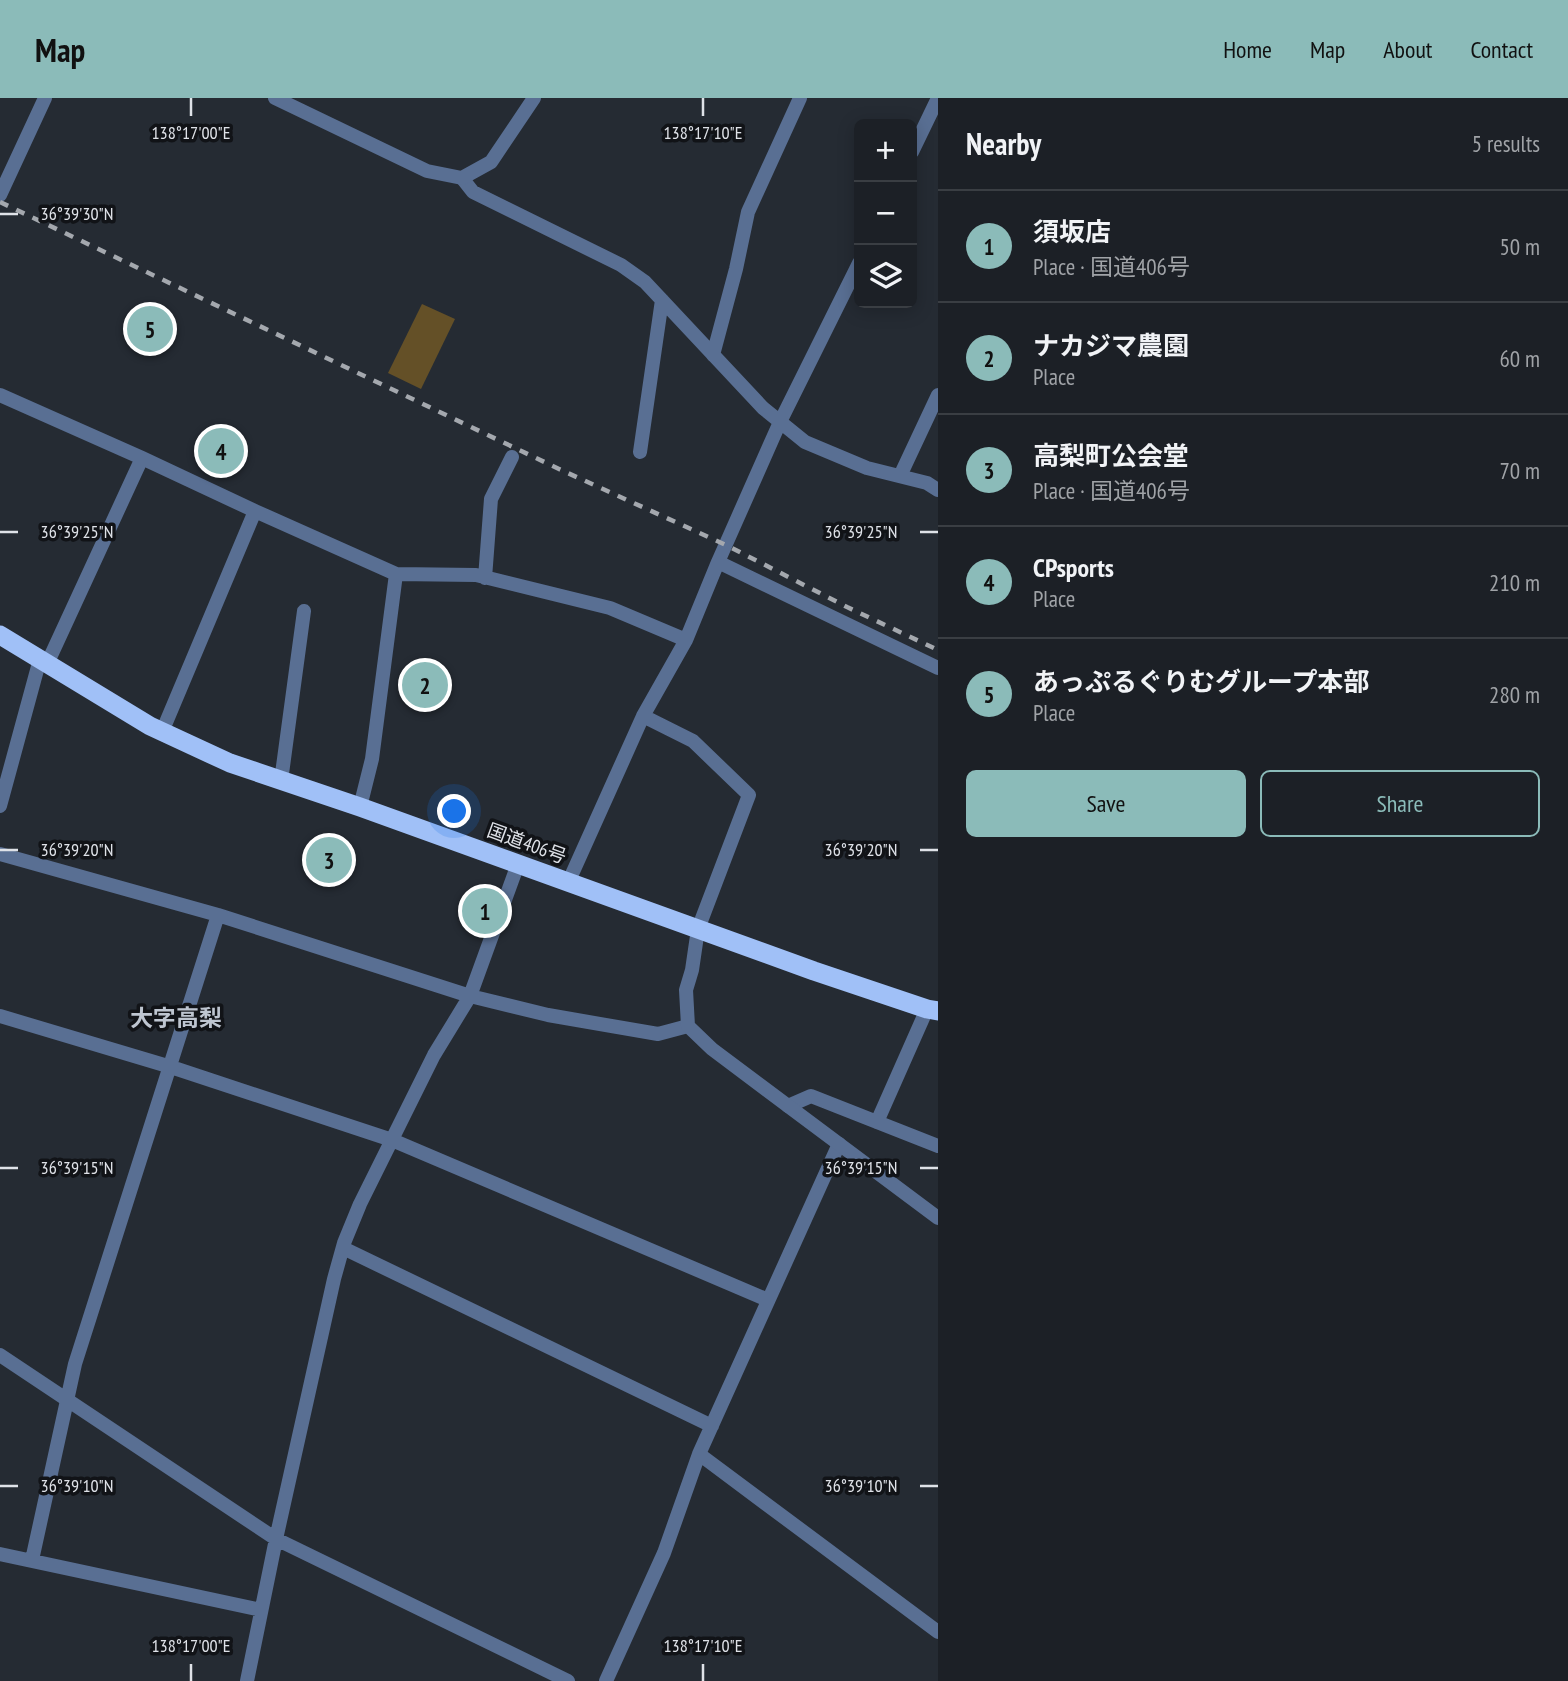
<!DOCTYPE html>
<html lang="en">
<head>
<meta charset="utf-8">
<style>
	:root { --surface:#1c2026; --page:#292d32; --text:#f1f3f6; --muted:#a0a3a7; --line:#3a3e43; --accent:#8bbbb9 }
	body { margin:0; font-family:"PT Sans Narrow","Noto Sans JP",sans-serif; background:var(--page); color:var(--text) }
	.controls { position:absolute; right:21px; top:21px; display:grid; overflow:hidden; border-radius:10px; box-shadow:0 4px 18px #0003 }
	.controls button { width:63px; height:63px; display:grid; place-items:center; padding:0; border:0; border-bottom:2px solid var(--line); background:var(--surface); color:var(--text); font:35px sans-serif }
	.you { position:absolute; left:455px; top:714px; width:24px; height:24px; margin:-18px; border:5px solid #fff; border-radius:50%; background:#1a73e8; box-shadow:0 0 0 10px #1a73e833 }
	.badge { display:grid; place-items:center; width:46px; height:46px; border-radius:50%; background:var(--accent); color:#111; font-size:23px; font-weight:700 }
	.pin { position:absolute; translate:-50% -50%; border:4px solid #fff; box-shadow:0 2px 7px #0006 }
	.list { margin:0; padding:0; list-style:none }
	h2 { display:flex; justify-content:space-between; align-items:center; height:91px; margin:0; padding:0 28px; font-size:30px }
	h2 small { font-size:23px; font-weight:400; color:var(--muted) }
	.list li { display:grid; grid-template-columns:46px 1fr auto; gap:21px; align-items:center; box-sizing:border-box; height:112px; padding:0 28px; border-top:2px solid var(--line) }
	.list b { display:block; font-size:26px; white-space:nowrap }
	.list p { margin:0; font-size:23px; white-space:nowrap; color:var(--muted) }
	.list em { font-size:23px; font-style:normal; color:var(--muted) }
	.actions { display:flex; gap:14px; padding:21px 28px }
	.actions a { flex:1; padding:16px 0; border:2px solid var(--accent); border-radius:10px; text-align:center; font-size:24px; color:var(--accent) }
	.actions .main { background:var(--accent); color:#111 }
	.icon { flex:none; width:38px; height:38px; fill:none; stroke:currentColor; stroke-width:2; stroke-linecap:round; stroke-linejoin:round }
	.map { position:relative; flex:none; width:938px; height:1583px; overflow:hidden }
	header { display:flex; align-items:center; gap:42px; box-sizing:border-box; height:98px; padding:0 35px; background:var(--accent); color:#111 }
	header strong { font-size:33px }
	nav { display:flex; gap:38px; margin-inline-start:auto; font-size:24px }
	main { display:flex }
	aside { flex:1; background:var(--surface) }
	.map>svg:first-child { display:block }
	.green { fill:#645027 }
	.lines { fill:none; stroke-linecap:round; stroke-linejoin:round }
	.minor { stroke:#596f93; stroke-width:14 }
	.tertiary { stroke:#596f93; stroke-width:14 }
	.trunk { stroke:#a0c0f7; stroke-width:19 }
	.rail { stroke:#a4a8ae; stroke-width:4.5; stroke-dasharray:9 9; stroke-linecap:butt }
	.ticks { fill:none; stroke:#dfe2e8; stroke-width:2.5 }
	.labels { text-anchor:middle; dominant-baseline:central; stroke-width:7; stroke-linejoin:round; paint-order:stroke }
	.street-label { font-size:19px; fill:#dfe2e8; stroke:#111317 }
	.quarter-label { font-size:23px; font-weight:bold; fill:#bec5d0; stroke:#111317 }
	.ticks-label { font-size:18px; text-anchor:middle; fill:#dfe2e8; stroke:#111317; stroke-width:7; stroke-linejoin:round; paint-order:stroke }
</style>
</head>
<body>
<header>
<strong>Map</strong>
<nav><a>Home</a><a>Map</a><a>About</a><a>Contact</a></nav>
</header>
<main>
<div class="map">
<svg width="938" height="1583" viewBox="0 0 938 1583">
	<rect width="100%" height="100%" fill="#252b33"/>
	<path class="green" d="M422 206 455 221 421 291 388 275Z"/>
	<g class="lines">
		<path class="minor" d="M912 54 938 0
			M462 80 473 94 621 167 645 184 763 310 805 344 867 370 927 385 938 392
			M713 257 736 171 748 114 800 0
			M0 297 142 360 255 413 396 476 476 477 610 510 686 542
			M640 354 662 202
			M900 378 938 297
			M718 464 938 570
			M485 480 491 401 512 359
			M47 566 142 360
			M643 618 693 643 749 697 698 831
			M162 634 255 413
			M281 683 304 513
			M0 708 40 561
			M360 709 372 661 396 476
			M0 756 218 817 470 898 548 917 658 936 688 928
			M568 785 643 618 686 542 718 464 780 324 859 165
			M0 918 171 969 392 1042 768 1202
			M788 1008 811 998 938 1048
			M877 1024 927 911
			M343 1150 712 1328
			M0 1257 276 1441 568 1583
			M699 1356 938 1534
			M0 1456 261 1512
			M32 1462 75 1266 218 817
			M247 1583 276 1441 334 1181 344 1145 360 1106 434 957 470 898 518 766
			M606 1583 664 1455 699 1356 839 1046"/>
		<path class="tertiary" d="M275 0 427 73 462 80 491 64 534 0
			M0 97 45 0
			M698 831 692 872 686 892 688 928 712 951 938 1120"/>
		<path class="trunk" d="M0 537 150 628 230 665 360 709 814 873 927 911 938 913"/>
		<path class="rail" d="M0 104 559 371 726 447 847 509 938 552"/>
	</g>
	<path class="ticks" d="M191 0V18M703 0V18M0 116H18M0 434H18M920 434H938M0 752H18M920 752H938M0 1070H18M920 1070H938M0 1388H18M920 1388H938M191 1566V1583M703 1566V1583"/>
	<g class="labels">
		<g class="street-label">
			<text transform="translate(527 745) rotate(20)">国道406号</text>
		</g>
		<g class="quarter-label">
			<text x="176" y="919">大字高梨</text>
		</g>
	</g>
	<g class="ticks-label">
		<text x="191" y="41">138°17'00"E</text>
		<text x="703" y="41">138°17'10"E</text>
		<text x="77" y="122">36°39'30"N</text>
		<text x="77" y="440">36°39'25"N</text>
		<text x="861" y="440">36°39'25"N</text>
		<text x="77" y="758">36°39'20"N</text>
		<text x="861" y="758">36°39'20"N</text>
		<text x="77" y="1076">36°39'15"N</text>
		<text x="861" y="1076">36°39'15"N</text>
		<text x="77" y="1394">36°39'10"N</text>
		<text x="861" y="1394">36°39'10"N</text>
		<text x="191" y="1554">138°17'00"E</text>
		<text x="703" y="1554">138°17'10"E</text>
	</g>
</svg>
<div class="controls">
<button>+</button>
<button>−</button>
<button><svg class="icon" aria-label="layers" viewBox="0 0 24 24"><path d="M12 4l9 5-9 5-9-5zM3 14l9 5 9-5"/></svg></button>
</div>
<div class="you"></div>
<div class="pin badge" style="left:485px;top:813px">1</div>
<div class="pin badge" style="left:425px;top:587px">2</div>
<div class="pin badge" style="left:329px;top:762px">3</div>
<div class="pin badge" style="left:221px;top:353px">4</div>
<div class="pin badge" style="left:150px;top:231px">5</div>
</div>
<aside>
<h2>Nearby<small>5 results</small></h2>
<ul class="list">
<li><span class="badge">1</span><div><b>須坂店</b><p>Place · 国道406号</p></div><em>50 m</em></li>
<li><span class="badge">2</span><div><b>ナカジマ農園</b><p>Place</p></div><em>60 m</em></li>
<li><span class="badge">3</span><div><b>高梨町公会堂</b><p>Place · 国道406号</p></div><em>70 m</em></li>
<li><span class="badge">4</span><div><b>CPsports</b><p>Place</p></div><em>210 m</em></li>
<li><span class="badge">5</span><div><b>あっぷるぐりむグループ本部</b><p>Place</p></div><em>280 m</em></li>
</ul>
<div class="actions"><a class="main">Save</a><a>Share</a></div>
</aside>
</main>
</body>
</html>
